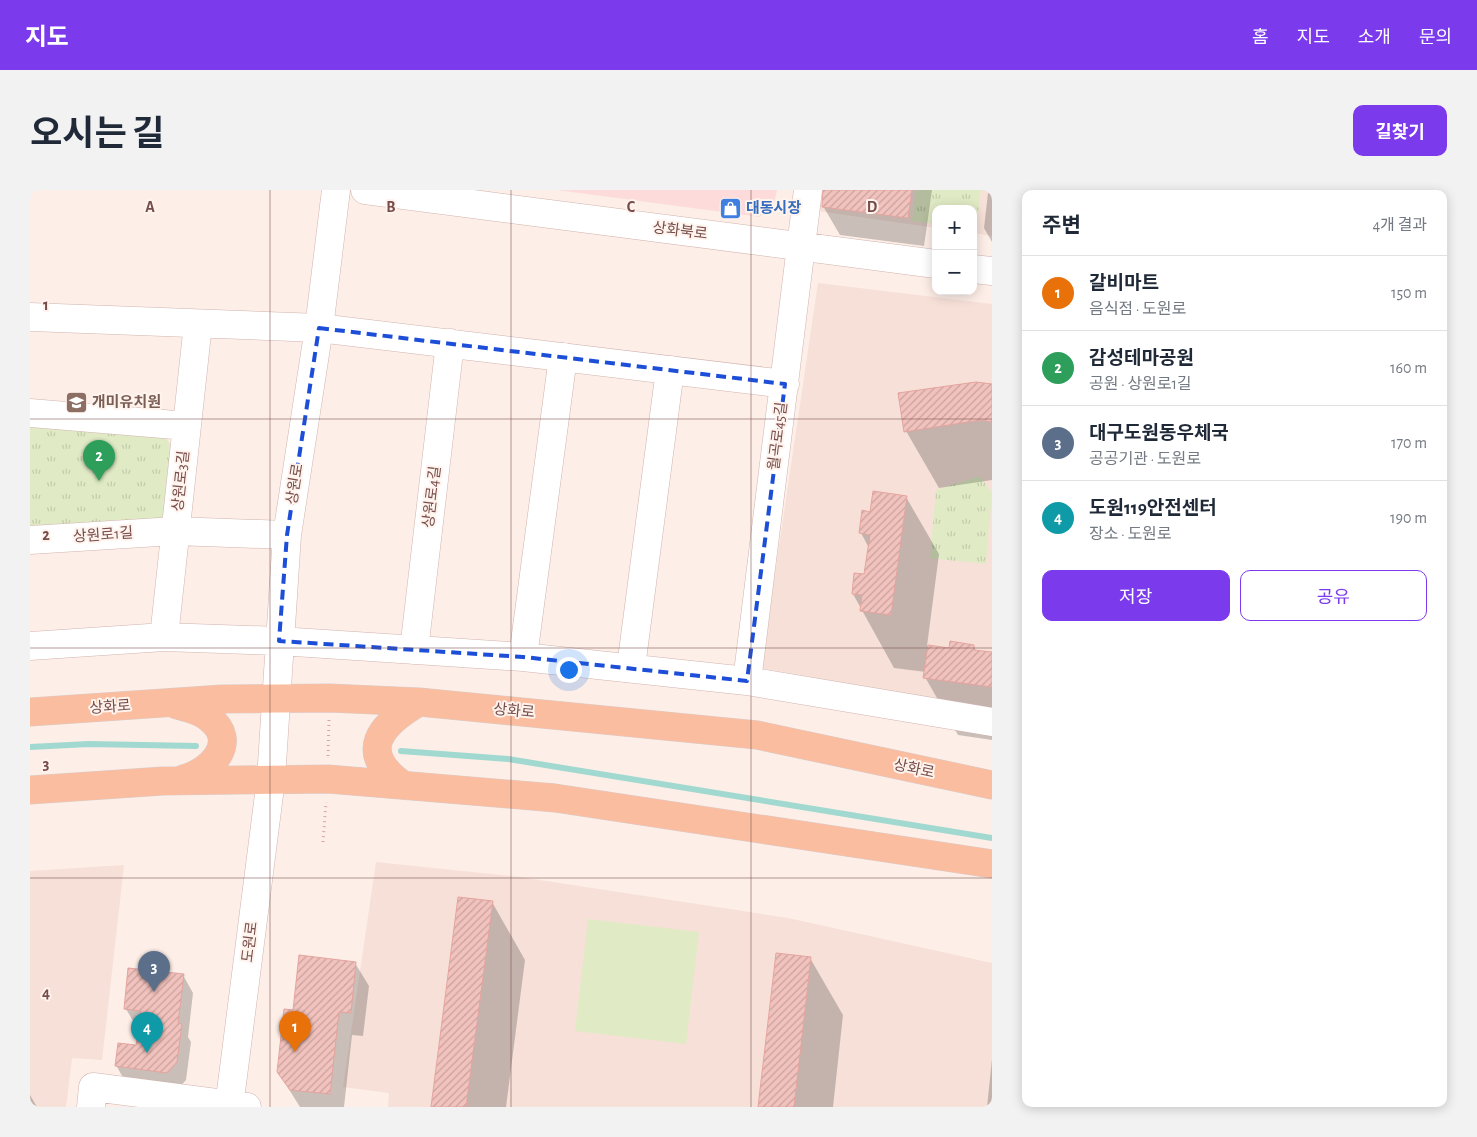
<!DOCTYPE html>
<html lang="ko">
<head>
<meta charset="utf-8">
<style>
	:root { --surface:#fff; --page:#f2f2f3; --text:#1f2937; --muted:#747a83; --line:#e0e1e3; --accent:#7c3aed }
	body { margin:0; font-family:"Alegreya Sans","Noto Sans KR",sans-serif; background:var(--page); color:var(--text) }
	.controls { position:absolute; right:15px; top:15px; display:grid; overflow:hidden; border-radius:10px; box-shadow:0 2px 12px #0003 }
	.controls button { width:45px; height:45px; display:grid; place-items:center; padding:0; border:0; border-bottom:1px solid var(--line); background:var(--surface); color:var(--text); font:25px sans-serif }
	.you { position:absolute; left:538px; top:479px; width:18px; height:18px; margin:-12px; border:4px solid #fff; border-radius:50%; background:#1a73e8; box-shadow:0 0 0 8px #1a73e833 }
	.badge { display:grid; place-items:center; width:32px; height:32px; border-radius:50%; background:var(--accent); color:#fff; font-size:16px; font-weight:700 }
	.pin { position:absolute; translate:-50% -41px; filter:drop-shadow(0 1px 2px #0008) }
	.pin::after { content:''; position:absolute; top:26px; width:18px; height:15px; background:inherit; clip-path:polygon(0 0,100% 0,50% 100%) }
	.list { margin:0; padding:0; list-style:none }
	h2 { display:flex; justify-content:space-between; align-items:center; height:65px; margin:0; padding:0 20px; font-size:21px }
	h2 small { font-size:16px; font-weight:400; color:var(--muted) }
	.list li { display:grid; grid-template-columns:32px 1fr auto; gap:15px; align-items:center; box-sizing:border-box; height:75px; padding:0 20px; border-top:1px solid var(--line) }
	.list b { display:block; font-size:19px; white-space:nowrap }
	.list p { margin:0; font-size:16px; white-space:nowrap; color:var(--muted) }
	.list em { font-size:16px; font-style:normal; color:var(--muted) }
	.actions { display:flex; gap:10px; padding:15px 20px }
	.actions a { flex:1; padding:11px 0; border:1px solid var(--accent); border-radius:10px; text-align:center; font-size:18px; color:var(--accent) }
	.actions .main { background:var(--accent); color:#fff }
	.map { position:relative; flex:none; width:962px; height:917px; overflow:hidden; border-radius:10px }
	header { display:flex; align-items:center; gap:30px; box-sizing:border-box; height:70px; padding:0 25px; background:var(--accent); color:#fff }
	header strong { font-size:24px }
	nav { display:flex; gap:28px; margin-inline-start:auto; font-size:18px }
	.intro { display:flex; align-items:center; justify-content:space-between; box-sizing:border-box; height:120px; padding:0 30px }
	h1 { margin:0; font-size:35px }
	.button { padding:12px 22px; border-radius:10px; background:var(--accent); color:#fff; font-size:18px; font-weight:700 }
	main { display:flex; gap:30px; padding:0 30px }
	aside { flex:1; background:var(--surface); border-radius:10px; box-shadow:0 2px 12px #0003 }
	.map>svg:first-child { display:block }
	.residential { fill:#f6e0d8 }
	.commercial { fill:#fddbdb }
	.grass { fill:#e0ebc5 }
	.park { fill:url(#park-tufts) }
	.shadow { fill:#0003 }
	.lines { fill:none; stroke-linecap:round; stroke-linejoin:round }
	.stream { stroke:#a1d9d0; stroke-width:6 }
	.building { fill:url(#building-hatch); stroke:#e5a49e }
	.minor-casing { stroke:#d1b4af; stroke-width:29 }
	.major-casing { stroke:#d9cdcd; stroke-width:29 }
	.path { stroke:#d8a5a1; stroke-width:3; stroke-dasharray:1 4; stroke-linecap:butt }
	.minor { stroke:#fff; stroke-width:28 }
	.major { stroke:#fbbd9f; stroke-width:28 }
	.marked { fill:none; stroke:#1d4ed8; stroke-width:4; stroke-dasharray:10 6; stroke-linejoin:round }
	.grid { fill:none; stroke:#774d4b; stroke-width:1; stroke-opacity:0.55 }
	.labels { text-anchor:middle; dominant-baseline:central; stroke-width:4; stroke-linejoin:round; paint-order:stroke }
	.shop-label { font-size:15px; font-weight:bold; fill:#366cbe; stroke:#fff3ed; text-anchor:start }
	.street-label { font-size:15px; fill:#774d4b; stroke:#fff3ed }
	.education-label { font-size:15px; font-weight:bold; fill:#785e54; stroke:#fff3ed; text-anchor:start }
	.grid-label { font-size:16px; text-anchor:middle; font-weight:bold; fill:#774d4b; stroke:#fff3ed; stroke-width:4; stroke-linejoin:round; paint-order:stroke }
</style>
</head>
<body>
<header>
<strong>지도</strong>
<nav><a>홈</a><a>지도</a><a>소개</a><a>문의</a></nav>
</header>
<div class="intro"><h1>오시는 길</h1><a class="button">길찾기</a></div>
<main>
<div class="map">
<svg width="962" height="917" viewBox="0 0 962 917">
	<defs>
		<pattern id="park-tufts" width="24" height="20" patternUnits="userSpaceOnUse" patternTransform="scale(1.25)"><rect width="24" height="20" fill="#e0ebc5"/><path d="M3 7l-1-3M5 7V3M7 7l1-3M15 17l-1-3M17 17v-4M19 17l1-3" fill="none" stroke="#c4cbab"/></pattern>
		<pattern id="building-hatch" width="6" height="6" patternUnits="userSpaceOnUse" patternTransform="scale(1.25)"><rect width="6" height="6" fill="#f2c3be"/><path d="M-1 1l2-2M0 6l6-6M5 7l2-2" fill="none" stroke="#c9a19c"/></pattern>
	</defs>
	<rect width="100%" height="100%" fill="#fdeee7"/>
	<path class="residential" d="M790 0H962V46L943 43V19H906V38L787 21Z
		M788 93 962 114V519L731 478Z
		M346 672 490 687 758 728 962 773V917H358L359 903 313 897Z
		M94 675 72 870 42 868 36 917H0V681Z"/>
	<path class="commercial" d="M527 0H747L745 9 730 27Z"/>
	<path class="grass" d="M558 729 669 742 656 854 545 841Z"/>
	<path class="park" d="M886 0H951L946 39H943V19H906V34L882 31Z
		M0 229 133 241 142 258 135 325 122 334 0 338Z
		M950 286 962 303 956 374 900 368 906 300Z"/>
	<path class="shadow" d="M795 0H902L894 56 810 45 793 16Z
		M958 3 962 4V52L954 38Z
		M962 195V290L909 298 876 241Z
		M876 307 909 364 897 456 920 459 944 456 946 461 962 463V550L928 545 895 487 896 482 864 478 823 404 835 386 839 358 831 343 841 323Z
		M462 712 495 770 476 917H402Z
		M780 768 813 825 803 917H730Z
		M325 773 339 796 333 846 322 845 314 917H270L248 882Z
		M153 785 163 803 158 847 161 852 156 890 147 900 96 893 86 875 107 856 110 837 106 836 96 819Z
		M962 869V917H957Z
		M0 905 7 917H0Z"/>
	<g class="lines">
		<path class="stream" d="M0 557 59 554 166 556
			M371 561 478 569 962 648"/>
	</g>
	<path class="building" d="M793 0H882L878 28 792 17Z
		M946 192 962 194V232L951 230 874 242 868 203Z
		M843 301 877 306 861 425 830 421 832 405 822 404 824 383 834 384 840 345 829 343 832 320 840 322Z
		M920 451 944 455V460L962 462V497L893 488 898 455 919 458Z
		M428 707 463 711 436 917H401Z
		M746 763 781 767 764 917H728Z
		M269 765 326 772 321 823 309 822 300 904 260 900 247 882 254 819 263 820Z
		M98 778 154 784 148 833 152 834 147 872 137 883 85 876 88 853 106 855 111 821 94 819Z"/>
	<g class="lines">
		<defs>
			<path id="minor" d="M335 0 906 74
				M943 79 962 81
				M0 127 289 138 755 194
				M0 223 157 236
				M0 350 145 341 257 345
				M134 447 168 134
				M0 456 134 447 249 451 493 467 717 491 962 532
				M384 460 420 153
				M493 467 533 167
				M601 477 640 180
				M717 491 778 0
				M61 917 63 897 217 917
				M199 917 241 589 257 345 289 138 306 0"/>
			<path id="major" d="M147 515C158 518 170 520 179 528 210 552 181 582 153 589
				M0 522 192 509 299 508 389 512 727 545 962 595
				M373 595C326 562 350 535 389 512
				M0 600 133 591 298 589 525 608 962 674"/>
		</defs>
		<use href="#minor" class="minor-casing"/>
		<use href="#major" class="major-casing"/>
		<path class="path" d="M298 566 299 530
			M293 652 296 612"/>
		<use href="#minor" class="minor"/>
		<use href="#major" class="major"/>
	</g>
	<path class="marked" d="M289 138 755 194 717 491 493 467 249 451 257 345Z"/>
	<path class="grid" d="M240 0V917M481 0V917M721 0V917M0 229H962M0 458H962M0 688H962"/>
	<defs>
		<symbol id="shop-square" viewBox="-11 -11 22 22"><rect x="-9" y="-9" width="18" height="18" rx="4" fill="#3f7fe0" stroke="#fff3ed"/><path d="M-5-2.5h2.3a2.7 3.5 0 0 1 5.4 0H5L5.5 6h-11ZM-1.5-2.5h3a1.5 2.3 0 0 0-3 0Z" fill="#fff"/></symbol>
		<symbol id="school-square" viewBox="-11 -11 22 22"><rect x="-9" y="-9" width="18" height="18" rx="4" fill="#8d6e63" stroke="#fff3ed"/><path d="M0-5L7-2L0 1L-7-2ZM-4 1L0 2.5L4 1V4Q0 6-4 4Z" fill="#fff"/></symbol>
	</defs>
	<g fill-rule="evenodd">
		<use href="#shop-square" x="688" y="6" width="25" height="25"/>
		<use href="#school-square" x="34" y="200" width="25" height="25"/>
	</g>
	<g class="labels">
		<g class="shop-label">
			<text x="716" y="18">대동시장</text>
		</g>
		<g class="street-label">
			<text transform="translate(650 41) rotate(7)">상화북로</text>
			<text transform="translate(748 246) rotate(-83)">월곡로45길</text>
			<text transform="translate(151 291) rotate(-84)">상원로3길</text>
			<text transform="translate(265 294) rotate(-81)">상원로</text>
			<text transform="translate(402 307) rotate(-83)">상원로4길</text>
			<text transform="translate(73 345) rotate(-4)">상원로1길</text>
			<text transform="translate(80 517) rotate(-4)">상화로</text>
			<text transform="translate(484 521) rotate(5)">상화로</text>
			<text transform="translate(884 579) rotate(12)">상화로</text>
			<text transform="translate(220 752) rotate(-83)">도원로</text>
		</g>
		<g class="education-label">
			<text x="62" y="212">개미유치원</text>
		</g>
	</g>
	<g class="grid-label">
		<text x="120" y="22">A</text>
		<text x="361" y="22">B</text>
		<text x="601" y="22">C</text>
		<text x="842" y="22">D</text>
		<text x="16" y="120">1</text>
		<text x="16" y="350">2</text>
		<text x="16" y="579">3</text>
		<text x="16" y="808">4</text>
	</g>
</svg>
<div class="controls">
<button>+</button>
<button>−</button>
</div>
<div class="you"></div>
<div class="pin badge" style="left:265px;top:862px;background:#e8710a">1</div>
<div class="pin badge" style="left:69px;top:291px;background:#2e9e5b">2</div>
<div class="pin badge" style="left:124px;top:802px;background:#5c6f8a">3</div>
<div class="pin badge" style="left:117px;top:863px;background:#0f9aa8">4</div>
</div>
<aside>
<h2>주변<small>4개 결과</small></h2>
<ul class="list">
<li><span class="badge" style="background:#e8710a">1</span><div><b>갈비마트</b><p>음식점 · 도원로</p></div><em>150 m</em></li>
<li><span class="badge" style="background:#2e9e5b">2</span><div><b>감성테마공원</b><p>공원 · 상원로1길</p></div><em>160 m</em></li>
<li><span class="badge" style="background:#5c6f8a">3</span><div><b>대구도원동우체국</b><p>공공기관 · 도원로</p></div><em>170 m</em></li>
<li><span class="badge" style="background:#0f9aa8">4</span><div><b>도원119안전센터</b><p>장소 · 도원로</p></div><em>190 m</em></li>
</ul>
<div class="actions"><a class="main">저장</a><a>공유</a></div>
</aside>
</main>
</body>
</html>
